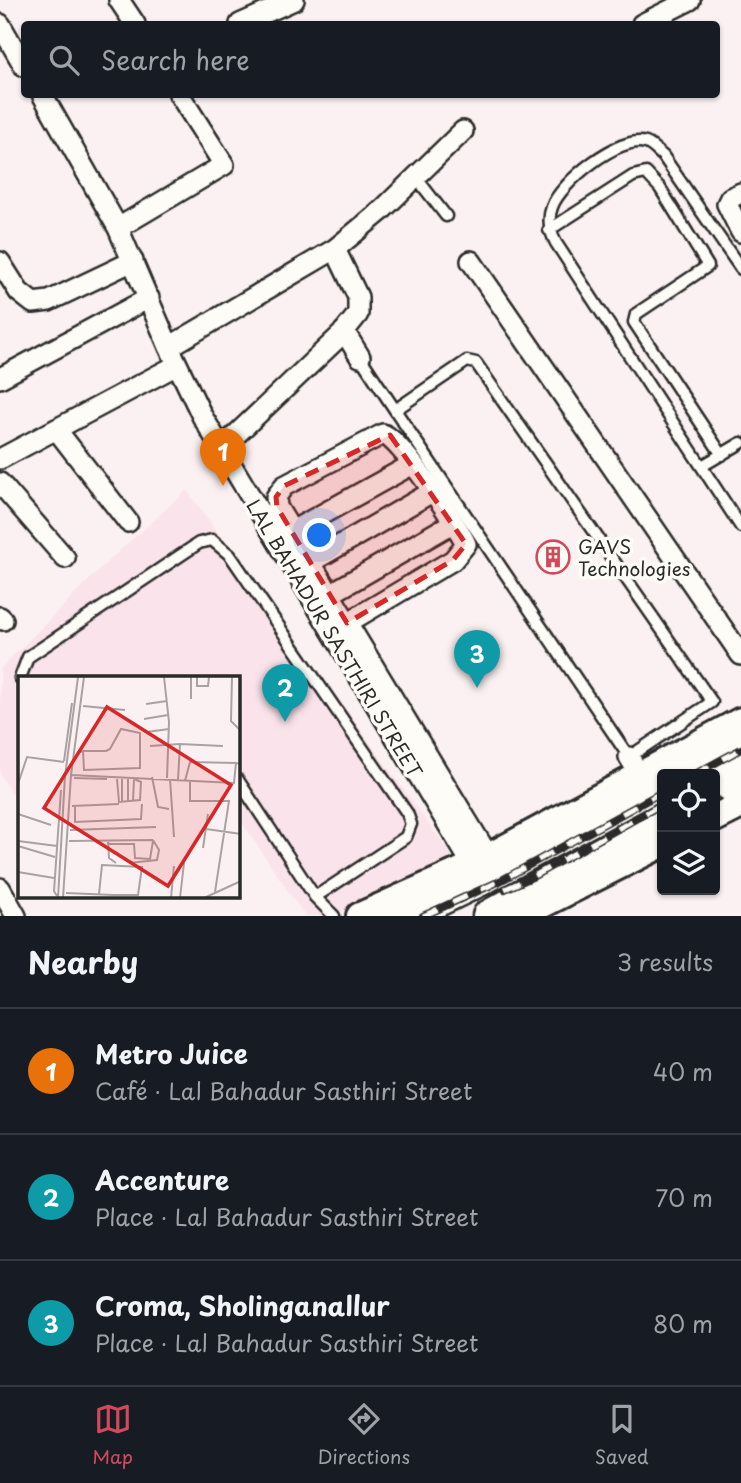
<!DOCTYPE html>
<html lang="en">
<head>
<meta charset="utf-8">
<style>
	:root { --surface:#171b24; --page:#242831; --text:#f1f3f6; --muted:#9ea1a6; --line:#363941; --accent:#d1495b }
	body { margin:0; font-family:"Playpen Sans",sans-serif; background:var(--page); color:var(--text) }
	.controls { position:absolute; right:21px; bottom:21px; display:grid; overflow:hidden; border-radius:7px; box-shadow:0 2px 5px #0004 }
	.controls button { width:63px; height:63px; display:grid; place-items:center; padding:0; border:0; border-bottom:2px solid var(--line); background:var(--surface); color:var(--text); font:35px sans-serif }
	.you { position:absolute; left:320px; top:536px; width:24px; height:24px; margin:-18px; border:5px solid #fff; border-radius:50%; background:#1a73e8; box-shadow:0 0 0 10px #1a73e833 }
	.badge { display:grid; place-items:center; width:46px; height:46px; border-radius:50%; background:var(--accent); color:#fff; font-size:23px; font-weight:700 }
	.pin { position:absolute; translate:-50% -58px; filter:drop-shadow(0 2px 4px #0008) }
	.pin::after { content:''; position:absolute; top:37px; width:24px; height:21px; background:inherit; clip-path:polygon(0 0,100% 0,50% 100%) }
	.list { margin:0; padding:0; list-style:none }
	h2 { display:flex; justify-content:space-between; align-items:center; height:91px; margin:0; padding:0 28px; font-size:30px }
	h2 small { font-size:23px; font-weight:400; color:var(--muted) }
	.list li { display:grid; grid-template-columns:46px 1fr auto; gap:21px; align-items:center; box-sizing:border-box; height:126px; padding:0 28px; border-top:2px solid var(--line) }
	.list b { display:block; font-size:26px; white-space:nowrap }
	.list p { margin:0; font-size:23px; white-space:nowrap; color:var(--muted) }
	.list em { font-size:23px; font-style:normal; color:var(--muted) }
	.icon { flex:none; width:38px; height:38px; fill:none; stroke:currentColor; stroke-width:2; stroke-linecap:round; stroke-linejoin:round }
	.map { position:relative; flex:none; width:741px; height:916px; overflow:hidden }
	.search { position:absolute; background:var(--surface); box-shadow:0 2px 5px #0004; left:21px; right:21px; top:21px; height:77px; display:flex; align-items:center; gap:18px; box-sizing:border-box; padding:0 24px; border-radius:7px; color:var(--muted); font-size:26px }
	.sheet { height:469px; background:var(--surface) }
	nav { display:flex; justify-content:space-around; align-items:center; box-sizing:border-box; height:98px; border-top:2px solid var(--line); background:var(--surface); font-size:19px; color:var(--muted) }
	nav a { display:grid; justify-items:center; gap:4px }
	nav .on { color:var(--accent) }
	.map>svg:first-child { display:block }
	.built { fill:#fbe3eb }
	.lines { fill:none; stroke-linecap:round; stroke-linejoin:round }
	.lane-casing { stroke:#2b2b2b; stroke-width:15 }
	.street-casing { stroke:#2b2b2b; stroke-width:24 }
	.secondary-casing { stroke:#2b2b2b; stroke-width:32 }
	.primary-casing { stroke:#2b2b2b; stroke-width:35 }
	.lane { stroke:#fdfcf7; stroke-width:10 }
	.street { stroke:#fdfcf7; stroke-width:19 }
	.secondary { stroke:#fdfcf7; stroke-width:26 }
	.primary { stroke:#fdfcf7; stroke-width:30 }
	.rail-casing { stroke:#2b2b2b; stroke-width:8 }
	.rail { stroke:#fdfcf7; stroke-width:5; stroke-dasharray:16; stroke-linecap:butt }
	.marked { fill:#d62828; fill-opacity:0.2; stroke:#d62828; stroke-width:5; stroke-dasharray:14 9; stroke-linejoin:round }
	.labels { text-anchor:middle; dominant-baseline:central; stroke-width:7; stroke-linejoin:round; paint-order:stroke }
	.poi-label { font-size:19px; fill:#2b2b2b; stroke:#fdfcf7; text-anchor:start }
	.street-label { font-size:19px; fill:#2b2b2b; stroke:#fdfcf7 }
	.inset-road { fill:none; stroke:#a8a2a2; stroke-width:2 }
	.view { fill:#d62828; fill-opacity:0.15; stroke:#d62828; stroke-width:3.5 }
	.inset-edge { fill:none; stroke:#2b2b2b; stroke-width:3.5 }
</style>
</head>
<body>
<div class="map">
<svg width="741" height="916" viewBox="0 0 741 916">
	<rect width="100%" height="100%" fill="#fcf1f2"/>
	<filter id="ink" filterUnits="userSpaceOnUse"><feTurbulence type="fractalNoise" baseFrequency=".0143" numOctaves="2"/><feDisplacementMap in="SourceGraphic" scale="14" xChannelSelector="R" yChannelSelector="G"/><feConvolveMatrix kernelMatrix="1 2 1 2 8 2 1 2 1" color-interpolation-filters="sRGB"/></filter>
	<g filter="url(#ink)">
		<path class="built" d="M187 490 455 860 331 916H305L238 817V678H19V804L0 775V669L108 561Z"/>
		<g class="lines">
			<defs>
				<path id="lane" d="M415 176 446 216
					M549 230 633 176 646 173 660 188 708 266 636 314 634 322 722 455
					M741 269 663 156C659 153 652 145 646 143 620 134 560 183 552 207 547 220 550 232 556 243L741 527
					M360 357 395 410 629 757 712 702 476 363 467 361 395 410
					M702 466 741 443
					M20 678 28 657 199 543 212 540 230 555 407 813 411 824 406 837 315 897
					M238 780 315 897 334 916"/>
				<path id="street" d="M119 0 135 24
					M0 24 24 66
					M240 24 294 0
					M642 24 690 0
					M42 94 118 228 169 347 202 416 479 876
					M741 193 730 198 727 204 741 232
					M118 228 224 165 179 94
					M471 261 741 655
					M0 262 19 292 33 303 49 301 133 261
					M344 331 360 357
					M169 347 335 249 381 211 463 131
					M0 378 149 298
					M56 429 128 522
					M222 448 342 334 358 314V297L335 249
					M0 459 177 365
					M0 483 65 558
					M292 531 413 464
					M311 562 432 492
					M330 594 453 523
					M0 617 3 620
					M347 623 453 560 466 544C458 526 399 437 383 434L284 486 276 497 277 507 489 857
					M629 757 640 775
					M0 888 16 916"/>
				<path id="secondary" d="M715 818 741 805
					M360 916 472 866 741 721
					M519 916 662 844"/>
				<path id="primary" d="M712 755C724 756 728 761 734 770L729 785
					M677 774 741 740
					M407 916 481 880 662 782
					M488 916 662 821"/>
			</defs>
			<use href="#lane" class="lane-casing"/>
			<use href="#street" class="street-casing"/>
			<use href="#secondary" class="secondary-casing"/>
			<use href="#primary" class="primary-casing"/>
			<use href="#lane" class="lane"/>
			<use href="#street" class="street"/>
			<use href="#secondary" class="secondary"/>
			<use href="#primary" class="primary"/>
			<defs>
				<path id="rail" d="M695 774 741 749
					M505 889 534 876 662 804
					M423 916 500 881 662 792"/>
			</defs>
			<use href="#rail" class="rail-casing"/>
			<use href="#rail" class="rail"/>
		</g>
	</g>
	<path class="marked" d="M390 435 466 544 453 560 347 623 277 507 276 497 284 486Z"/>
	<defs>
		<symbol id="building-ring" viewBox="-11 -11 22 22"><circle r="9.5" fill="#fdfcf7" stroke="#d1495b" stroke-width="1.5"/><path d="M-4-6H4V6H1V3H-1V6H-4ZM-2.5-4.3h1.7v1.8h-1.7ZM.8-4.3h1.7v1.8H.8ZM-2.5-1h1.7V.8h-1.7ZM.8-1h1.7V.8H.8Z" fill="#d1495b"/></symbol>
	</defs>
	<g fill-rule="evenodd">
		<use href="#building-ring" x="534" y="538" width="38" height="38"/>
	</g>
	<g class="labels">
		<g class="poi-label">
			<text x="578" y="546">GAVS<tspan x="578" dy="22">Technologies</tspan></text>
		</g>
		<g class="street-label">
			<text transform="translate(335 638) rotate(59)">LAL BAHADUR SASTHIRI STREET</text>
		</g>
	</g>
	<g transform="translate(18 676)">
		<rect width="222" height="222" fill="#fcf1f2"/>
		<path class="inset-road" d="M146 1 151 46 149 102M179 1V10H190L191 1M214 1 213 45 223 55M173 23V1M128 28 149 25M65 30 107 34M126 43 150 39M129 56 151 53M132 70 162 68M59 77 65 75H88L92 73 103 53 122 57V92L66 94 65 75M46 85 54 27M53 99 216 107 218 87 223 88M134 101 140 131 151 133M56 102 89 103M99 103 101 126 122 124 123 106 116 103M152 103 156 161M160 104 162 68 205 70M167 105 172 86 218 87M172 105V125H211L197 216M0 108 9 81 46 86M115 125 116 103M104 126V103M110 126V103M54 130 101 128M57 130V146L123 143 124 128M0 138 33 149M188 153 223 158M52 154 138 151M0 165 39 170M51 165 135 164M90 165 91 182 98 187M90 168H116L117 182 132 183 135 165M0 170 37 181M185 172 190 138M111 187 139 184 141 174 135 164M0 196 36 202M48 217 95 219H120L124 191 84 189 81 218M39 220 36 215 43 114M40 222 47 100 60 1M45 222 53 99 66 1M153 222 156 190M162 222 166 187M186 222 223 205"/>
		<path class="view" d="M89 31 213 109 150 210 26 132Z"/>
		<rect width="222" height="222" class="inset-edge"/>
	</g>
</svg>
<div class="controls">
<button><svg class="icon" aria-label="locate" viewBox="0 0 24 24"><circle cx="12" cy="12" r="6"/><path d="M12 2v4M12 18v4M2 12h4M18 12h4"/></svg></button>
<button><svg class="icon" aria-label="layers" viewBox="0 0 24 24"><path d="M12 4l9 5-9 5-9-5zM3 14l9 5 9-5"/></svg></button>
</div>
<div class="you"></div>
<div class="pin badge" style="left:223px;top:486px;background:#e8710a">1</div>
<div class="pin badge" style="left:285px;top:722px;background:#0f9aa8">2</div>
<div class="pin badge" style="left:477px;top:688px;background:#0f9aa8">3</div>
<div class="search"><svg class="icon" aria-label="search" viewBox="0 0 24 24"><circle cx="10" cy="10" r="6"/><path d="M15 15l6 6"/></svg>Search here</div>
</div>
<section class="sheet">
<h2>Nearby<small>3 results</small></h2>
<ul class="list">
<li><span class="badge" style="background:#e8710a">1</span><div><b>Metro Juice</b><p>Café · Lal Bahadur Sasthiri Street</p></div><em>40 m</em></li>
<li><span class="badge" style="background:#0f9aa8">2</span><div><b>Accenture</b><p>Place · Lal Bahadur Sasthiri Street</p></div><em>70 m</em></li>
<li><span class="badge" style="background:#0f9aa8">3</span><div><b>Croma, Sholinganallur</b><p>Place · Lal Bahadur Sasthiri Street</p></div><em>80 m</em></li>
</ul>
</section>
<nav>
<a class="on"><svg class="icon" aria-label="map" viewBox="0 0 24 24"><path d="M3 6l6-2 6 2 6-2v14l-6 2-6-2-6 2zM9 4v14M15 6v14"/></svg>Map</a>
<a><svg class="icon" aria-label="directions" viewBox="0 0 24 24"><path d="M12 3l9 9-9 9-9-9zM9 14v-3h6M13 9l2 2-2 2"/></svg>Directions</a>
<a><svg class="icon" aria-label="saved" viewBox="0 0 24 24"><path d="M7 4h10v16l-5-4-5 4z"/></svg>Saved</a>
</nav>
</body>
</html>
